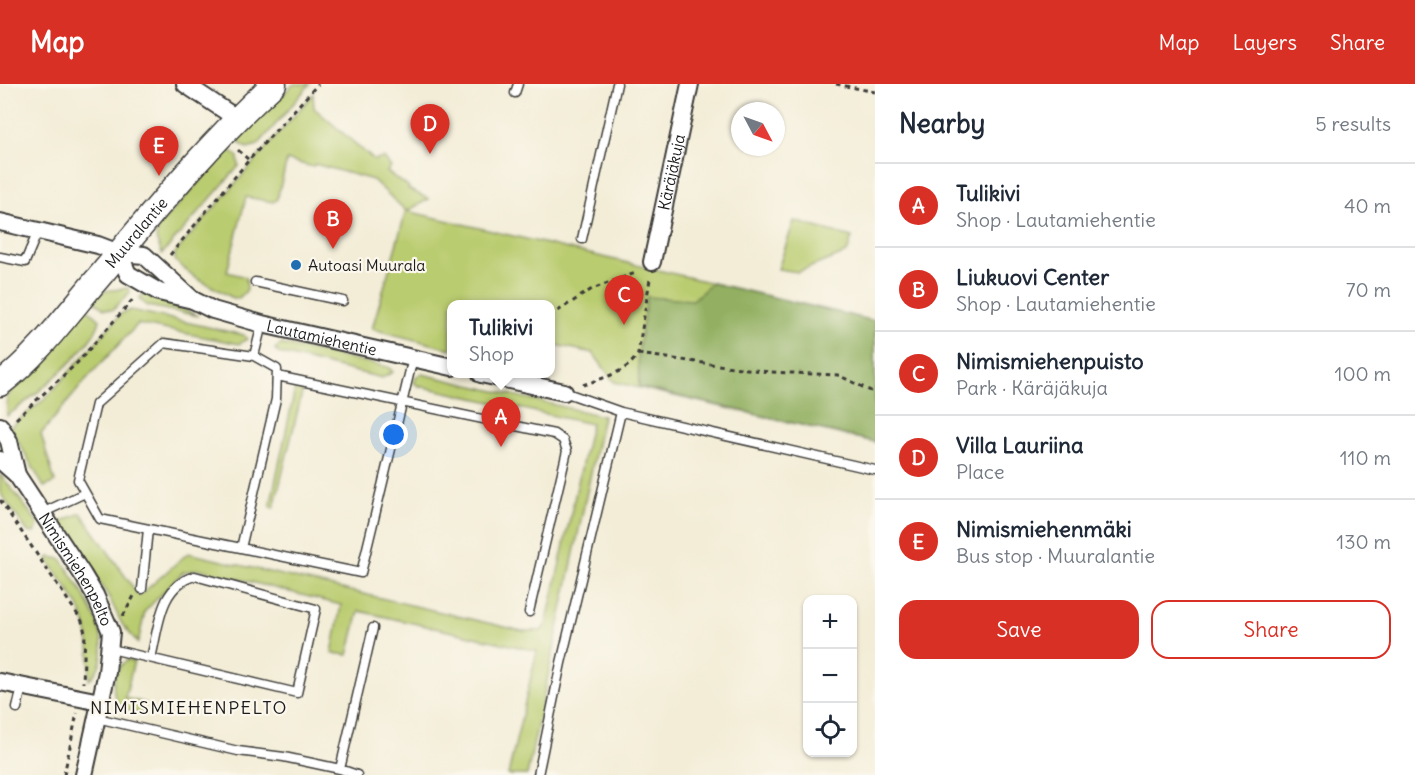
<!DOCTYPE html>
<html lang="en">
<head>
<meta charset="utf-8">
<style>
	:root { --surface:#fff; --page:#f2f2f3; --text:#1f2937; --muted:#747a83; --line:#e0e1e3; --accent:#d93025 }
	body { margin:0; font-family:Delius,sans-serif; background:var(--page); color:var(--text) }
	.controls { position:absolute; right:18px; bottom:18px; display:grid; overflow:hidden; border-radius:12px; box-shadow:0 2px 4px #0004 }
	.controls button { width:54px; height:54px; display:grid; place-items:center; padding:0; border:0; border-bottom:2px solid var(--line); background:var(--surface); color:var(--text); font:30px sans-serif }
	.compass { position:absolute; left:731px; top:18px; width:54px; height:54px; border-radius:50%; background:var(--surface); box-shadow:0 2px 4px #0004; rotate:131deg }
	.you { position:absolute; left:394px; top:351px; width:21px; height:21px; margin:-15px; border:4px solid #fff; border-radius:50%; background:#1a73e8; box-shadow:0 0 0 9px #1a73e833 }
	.badge { display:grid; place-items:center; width:39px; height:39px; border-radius:50%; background:var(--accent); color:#fff; font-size:20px; font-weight:700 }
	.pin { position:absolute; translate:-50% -50px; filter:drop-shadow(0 2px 3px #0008) }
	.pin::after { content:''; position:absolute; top:32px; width:21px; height:18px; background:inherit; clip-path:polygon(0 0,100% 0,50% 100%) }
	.popup { position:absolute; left:447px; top:216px; width:108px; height:78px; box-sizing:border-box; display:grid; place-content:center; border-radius:12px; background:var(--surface); filter:drop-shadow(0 2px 4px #0005); font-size:20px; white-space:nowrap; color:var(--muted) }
	.popup b { font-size:22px; color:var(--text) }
	.popup::after { content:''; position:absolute; left:50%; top:100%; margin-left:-12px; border:12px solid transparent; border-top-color:var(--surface) }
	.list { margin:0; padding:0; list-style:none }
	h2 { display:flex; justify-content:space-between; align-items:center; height:78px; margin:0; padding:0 24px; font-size:26px }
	h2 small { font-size:20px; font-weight:400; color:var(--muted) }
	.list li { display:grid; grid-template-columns:39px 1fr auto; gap:18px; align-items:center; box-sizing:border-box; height:84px; padding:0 24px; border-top:2px solid var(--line) }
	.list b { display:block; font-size:22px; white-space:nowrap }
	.list p { margin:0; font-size:20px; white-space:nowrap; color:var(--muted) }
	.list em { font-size:20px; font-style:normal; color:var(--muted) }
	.actions { display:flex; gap:12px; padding:18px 24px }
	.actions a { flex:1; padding:14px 0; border:2px solid var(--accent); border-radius:18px; text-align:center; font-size:21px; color:var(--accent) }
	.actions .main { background:var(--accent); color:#fff }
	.icon { flex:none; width:33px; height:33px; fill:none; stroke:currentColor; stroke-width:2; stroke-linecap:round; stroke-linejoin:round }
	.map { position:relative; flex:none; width:875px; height:691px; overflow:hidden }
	header { display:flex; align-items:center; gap:36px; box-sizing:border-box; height:84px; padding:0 30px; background:var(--accent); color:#fff }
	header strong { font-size:28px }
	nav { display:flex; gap:33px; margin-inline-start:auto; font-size:21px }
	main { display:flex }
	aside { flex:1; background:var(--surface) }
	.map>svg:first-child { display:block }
	.green { fill:#bacc6f; stroke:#6b7446; stroke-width:1.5 }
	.forest { fill:#93b062; stroke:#58663f; stroke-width:1.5 }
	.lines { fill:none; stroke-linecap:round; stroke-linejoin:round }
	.lane-casing { stroke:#3c3b38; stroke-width:11 }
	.street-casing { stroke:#3c3b38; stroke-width:20 }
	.secondary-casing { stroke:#3c3b38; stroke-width:27 }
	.path { stroke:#3c3b38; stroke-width:3; stroke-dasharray:4.5 4.5; stroke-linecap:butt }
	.lane { stroke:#fff; stroke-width:8 }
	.street { stroke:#fff; stroke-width:16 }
	.secondary { stroke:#fff; stroke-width:24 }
	.poi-dot { fill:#1f6fb2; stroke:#fbf7ec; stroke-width:2 }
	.labels { text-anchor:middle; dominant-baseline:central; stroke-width:4.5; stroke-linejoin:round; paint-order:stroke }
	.street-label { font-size:16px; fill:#1c1c1c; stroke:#fbf7ec }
	.poi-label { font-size:16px; fill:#1c1c1c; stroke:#fbf7ec; text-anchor:start }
	.neighbourhood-label { font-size:18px; letter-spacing:1.5px; fill:#1c1c1c; stroke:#fbf7ec }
</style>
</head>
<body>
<header>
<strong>Map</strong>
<nav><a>Map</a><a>Layers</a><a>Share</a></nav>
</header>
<main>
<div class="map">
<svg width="875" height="691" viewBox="0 0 875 691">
	<rect width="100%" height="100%" fill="#fbf7ec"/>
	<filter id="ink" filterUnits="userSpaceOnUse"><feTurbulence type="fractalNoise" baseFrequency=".0167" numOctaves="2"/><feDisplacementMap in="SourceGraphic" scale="12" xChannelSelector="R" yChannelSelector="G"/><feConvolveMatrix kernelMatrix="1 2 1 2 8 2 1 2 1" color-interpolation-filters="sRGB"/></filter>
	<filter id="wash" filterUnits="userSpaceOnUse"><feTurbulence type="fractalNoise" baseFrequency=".008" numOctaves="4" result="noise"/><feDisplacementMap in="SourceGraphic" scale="24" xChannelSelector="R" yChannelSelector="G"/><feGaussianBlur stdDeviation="1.35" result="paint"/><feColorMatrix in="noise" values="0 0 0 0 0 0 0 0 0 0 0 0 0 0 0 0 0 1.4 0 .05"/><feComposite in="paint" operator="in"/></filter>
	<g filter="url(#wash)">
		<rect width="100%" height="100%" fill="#f3edd7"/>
		<path class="green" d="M294 0H310L258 61 247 64 236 57 259 31Z
			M313 10 314 24 374 76 384 74 391 83 387 88 409 103 408 105 429 115 407 127 875 237V358L614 298 593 269 551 260 550 220H452L451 265 372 245 406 127 373 96 315 80 313 83 287 76 277 115 273 118 246 113 227 188 246 193 247 206 239 214H233L196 194 175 177V169Z
			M229 65 238 73 239 82 162 170 156 155 158 143Z
			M794 137 852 153 847 169 798 188 778 185Z
			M128 204 130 208 113 226 104 225 94 217 104 207Z
			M145 208 199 232 148 222 139 215Z
			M87 224 100 236C94 264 31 315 7 332V313L16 301Z
			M131 226 244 251 247 255 239 260 138 240 89 292 41 350 55 398 44 403 10 343 46 314 122 229Z
			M281 260 388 283 393 288 382 294 278 269 275 265Z
			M422 290 603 332 527 691H508L537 567 359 527 348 571 332 569 341 521 200 485 183 488 145 527 138 559 122 540 109 513 60 438 81 429 139 512 188 469 522 547H541L546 541 591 340 419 302 414 299 416 293Z
			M296 300 303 305 274 424 270 423Z
			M0 390 35 435 38 442 34 449 28 448 0 409Z
			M50 473 61 475C81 504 124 565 89 596 93 534 81 525 47 475Z
			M127 576 134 577 125 614 145 619 142 630 119 623C110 608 112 586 127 576Z"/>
		<path class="forest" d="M712 199 875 237V358L639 303 638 270 647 213 693 216Z"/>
	</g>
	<g filter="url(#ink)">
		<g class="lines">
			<defs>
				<path id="lane" d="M515 9 518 0
					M582 155 617 0
					M0 173 25 178 38 147
					M255 198 343 217
					M254 272 164 259 96 320 78 396 100 435 241 464 276 315 277 285 254 272 262 240
					M277 292 554 350 563 356 567 367 529 528
					M564 308 621 328 875 386
					M42 429 85 409
					M241 464 361 489 413 274
					M142 505 148 445
					M111 565 297 609 316 525 195 492C159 502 159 543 151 574
					M17 624 22 603
					M97 634 238 667 284 673 340 685 373 544
					M340 685 357 691
					M538 691 561 579 621 328"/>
				<g id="street">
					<path d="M185 0 236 34"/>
					<path d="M0 138 98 161 119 169 144 171 193 216"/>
					<path id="s1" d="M119 169 128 190 159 208 193 216 213 226 262 240 452 283"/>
					<path id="s2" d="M652 178 690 0"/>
					<path d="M481 290 564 308"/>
					<path d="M0 342 9 357 17 391"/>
					<path id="s3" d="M0 376 17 391 83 491 95 511 111 548 107 588 84 691"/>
					<path d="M0 598 100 618"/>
				</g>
				<g id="secondary">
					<path id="s4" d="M0 300C38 271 68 229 99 193 155 126 209 59 274 0"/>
				</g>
			</defs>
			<use href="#lane" class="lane-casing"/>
			<use href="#street" class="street-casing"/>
			<use href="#secondary" class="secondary-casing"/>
			<path class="path" d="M836 0 875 8
				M238 66 249 76
				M170 171 249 76 318 0
				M550 232 592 205 638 188
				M638 270 769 288 838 291 875 309
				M583 301C602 294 627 289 638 270L650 195
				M16 335 77 279 135 213
				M0 416 82 537 85 549 83 599
				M123 532 134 512
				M64 691 77 629"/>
			<use href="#lane" class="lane"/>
			<use href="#street" class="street"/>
			<use href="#secondary" class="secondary"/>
		</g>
	</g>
	<circle class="poi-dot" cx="296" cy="181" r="6"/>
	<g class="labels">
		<g class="street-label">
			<text stroke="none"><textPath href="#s2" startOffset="92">Käräjäkuja</textPath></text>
			<text stroke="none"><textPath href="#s4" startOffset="204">Muuralantie</textPath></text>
			<text stroke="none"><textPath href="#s1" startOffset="228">Lautamiehentie</textPath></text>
			<text stroke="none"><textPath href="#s3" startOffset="134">Nimismiehenpelto</textPath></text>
		</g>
		<g class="poi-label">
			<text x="308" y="181">Autoasi Muurala</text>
		</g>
		<g class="neighbourhood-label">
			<text x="189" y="623">NIMISMIEHENPELTO</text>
		</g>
	</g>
</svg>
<div class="controls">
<button>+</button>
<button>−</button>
<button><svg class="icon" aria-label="locate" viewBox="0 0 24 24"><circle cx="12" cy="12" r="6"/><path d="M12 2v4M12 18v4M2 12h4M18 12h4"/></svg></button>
</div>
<svg class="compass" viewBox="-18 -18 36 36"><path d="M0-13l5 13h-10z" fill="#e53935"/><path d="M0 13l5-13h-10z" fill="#747a83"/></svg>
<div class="you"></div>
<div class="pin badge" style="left:501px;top:363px">A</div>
<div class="popup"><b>Tulikivi</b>Shop</div>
<div class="pin badge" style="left:333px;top:165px">B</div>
<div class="pin badge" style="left:624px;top:241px">C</div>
<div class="pin badge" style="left:430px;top:70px">D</div>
<div class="pin badge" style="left:159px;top:92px">E</div>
</div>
<aside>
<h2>Nearby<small>5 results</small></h2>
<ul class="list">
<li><span class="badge">A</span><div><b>Tulikivi</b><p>Shop · Lautamiehentie</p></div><em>40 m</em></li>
<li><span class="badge">B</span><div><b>Liukuovi Center</b><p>Shop · Lautamiehentie</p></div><em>70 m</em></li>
<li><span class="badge">C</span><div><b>Nimismiehenpuisto</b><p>Park · Käräjäkuja</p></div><em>100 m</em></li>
<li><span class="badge">D</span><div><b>Villa Lauriina</b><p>Place</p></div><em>110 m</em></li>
<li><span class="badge">E</span><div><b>Nimismiehenmäki</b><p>Bus stop · Muuralantie</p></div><em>130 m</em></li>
</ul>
<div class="actions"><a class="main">Save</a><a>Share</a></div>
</aside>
</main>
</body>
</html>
